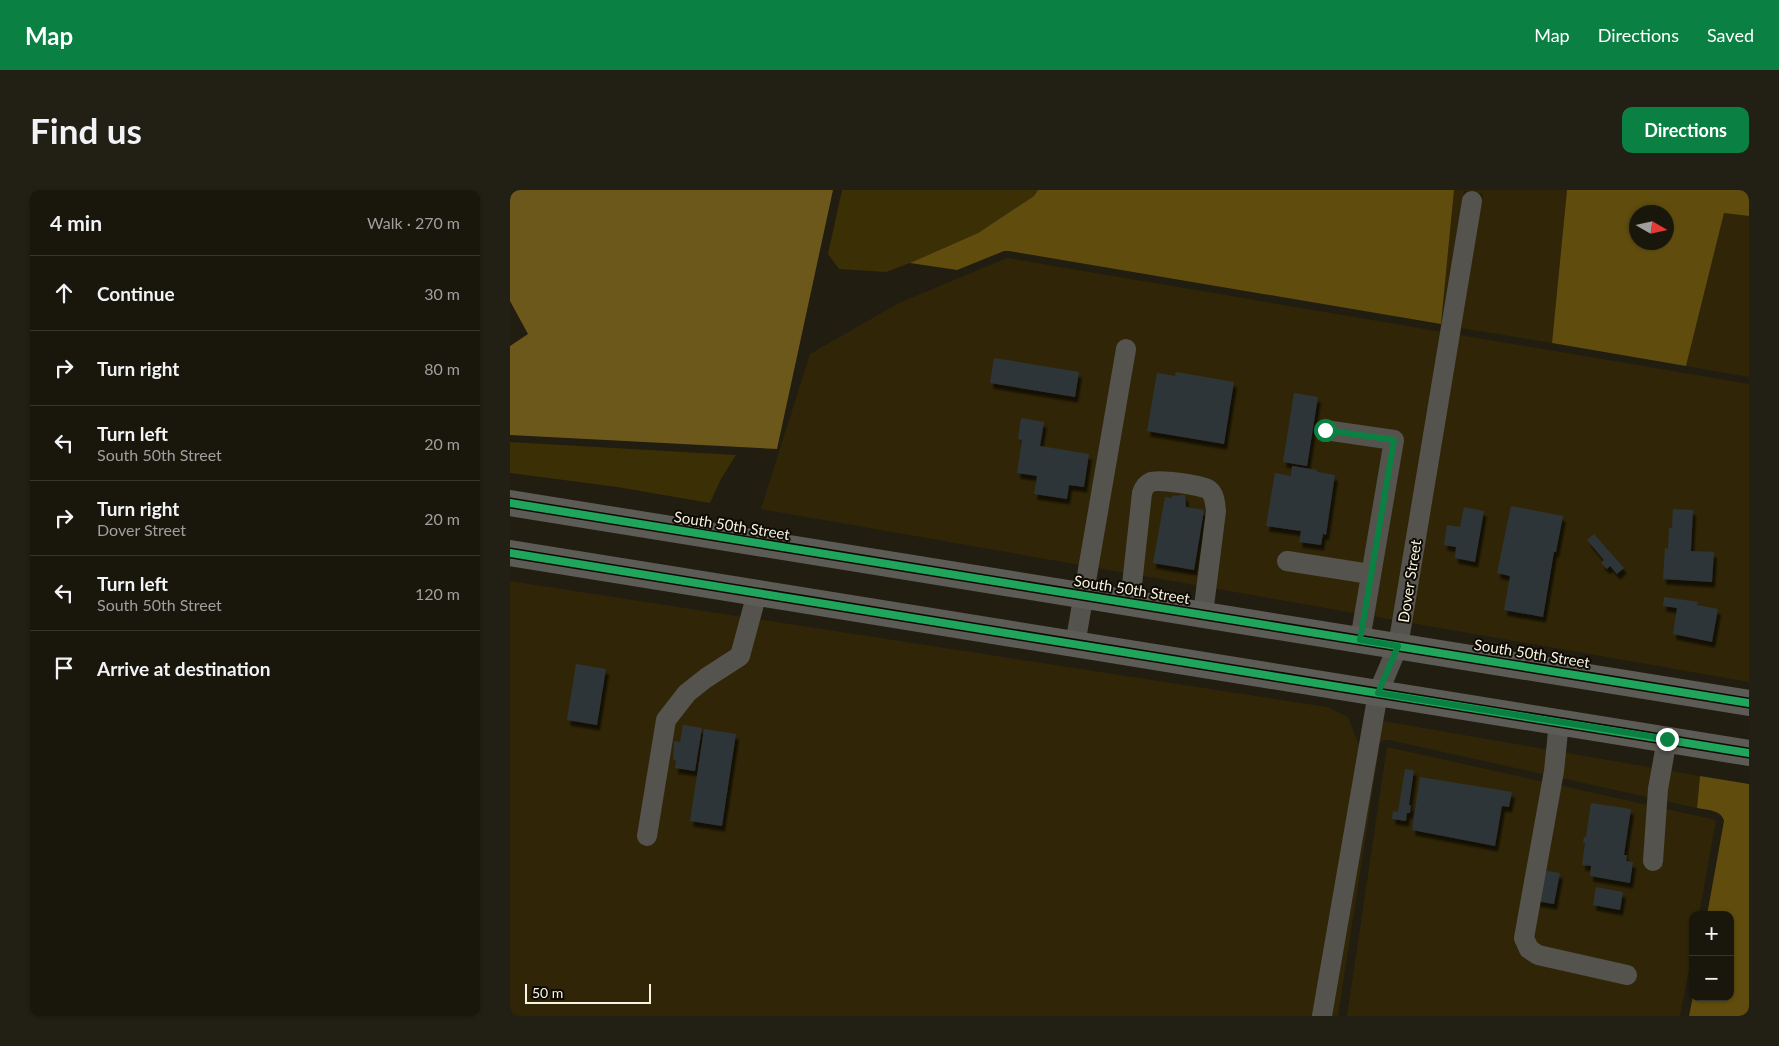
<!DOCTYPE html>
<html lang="en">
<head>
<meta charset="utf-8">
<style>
	:root { --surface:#19160c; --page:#221f15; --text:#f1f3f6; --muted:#9f9f9d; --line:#37352d; --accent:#0b8043 }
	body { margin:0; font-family:Lato,sans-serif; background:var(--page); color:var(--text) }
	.controls { position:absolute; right:15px; bottom:15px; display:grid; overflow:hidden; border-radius:10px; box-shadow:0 1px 4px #0004 }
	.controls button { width:45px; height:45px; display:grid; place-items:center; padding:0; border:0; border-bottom:1px solid var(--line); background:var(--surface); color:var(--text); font:25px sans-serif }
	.compass { position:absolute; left:1119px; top:15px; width:45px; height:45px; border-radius:50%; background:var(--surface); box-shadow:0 1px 4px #0004; rotate:99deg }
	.scale { position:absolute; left:15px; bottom:12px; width:126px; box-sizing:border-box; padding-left:5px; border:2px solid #f8f3e4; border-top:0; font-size:14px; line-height:18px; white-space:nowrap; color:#f8f3e4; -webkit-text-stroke:4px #0e0b03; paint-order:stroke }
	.stop { position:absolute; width:15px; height:15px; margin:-11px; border:4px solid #0b8043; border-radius:50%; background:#fff }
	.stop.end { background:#0b8043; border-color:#fff; box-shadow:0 1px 5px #0008 }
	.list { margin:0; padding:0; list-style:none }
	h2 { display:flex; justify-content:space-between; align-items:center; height:65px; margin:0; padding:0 20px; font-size:21px }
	h2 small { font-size:16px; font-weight:400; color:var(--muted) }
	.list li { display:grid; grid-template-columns:32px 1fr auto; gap:15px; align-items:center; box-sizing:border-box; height:75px; padding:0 20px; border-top:1px solid var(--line) }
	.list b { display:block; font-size:19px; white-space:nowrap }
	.list p { margin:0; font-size:16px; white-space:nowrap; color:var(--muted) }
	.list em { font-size:16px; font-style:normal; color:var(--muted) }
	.icon { flex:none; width:28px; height:28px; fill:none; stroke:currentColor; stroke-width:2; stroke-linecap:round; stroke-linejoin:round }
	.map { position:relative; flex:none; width:1239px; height:826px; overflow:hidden; border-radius:10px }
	header { display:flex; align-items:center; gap:30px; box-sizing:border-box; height:70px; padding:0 25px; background:var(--accent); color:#fff }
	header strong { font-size:24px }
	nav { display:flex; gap:28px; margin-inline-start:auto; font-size:18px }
	.intro { display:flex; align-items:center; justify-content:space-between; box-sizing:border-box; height:120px; padding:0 30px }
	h1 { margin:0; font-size:35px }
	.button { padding:12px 22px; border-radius:10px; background:var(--accent); color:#fff; font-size:18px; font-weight:700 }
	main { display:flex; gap:30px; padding:0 30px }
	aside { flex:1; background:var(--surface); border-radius:10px; box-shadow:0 1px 4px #0004 }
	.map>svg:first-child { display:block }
	.built { fill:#302607 }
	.green { fill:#3b2f06 }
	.forest { fill:#604d0e; fill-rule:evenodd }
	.water { fill:#6d581b }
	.building { fill:#2f3538; filter:url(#shadow) }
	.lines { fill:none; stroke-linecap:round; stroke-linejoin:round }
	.minor { stroke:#55534e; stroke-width:20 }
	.major { stroke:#5d5b55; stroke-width:26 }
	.cycleway-casing { stroke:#0e0b03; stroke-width:11 }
	.cycleway { stroke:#20a55d; stroke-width:8 }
	.route { stroke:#0b8043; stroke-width:6 }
	.labels { text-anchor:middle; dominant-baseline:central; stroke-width:4; stroke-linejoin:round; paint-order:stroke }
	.street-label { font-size:15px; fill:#f8f3e4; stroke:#0e0b03 }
</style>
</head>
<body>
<header>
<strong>Map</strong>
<nav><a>Map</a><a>Directions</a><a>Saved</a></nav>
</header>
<div class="intro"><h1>Find us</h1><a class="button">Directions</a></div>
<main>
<aside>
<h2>4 min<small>Walk · 270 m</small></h2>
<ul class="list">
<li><svg class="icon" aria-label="ahead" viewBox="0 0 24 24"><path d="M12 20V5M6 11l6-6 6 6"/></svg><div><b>Continue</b></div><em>30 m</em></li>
<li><svg class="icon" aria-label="right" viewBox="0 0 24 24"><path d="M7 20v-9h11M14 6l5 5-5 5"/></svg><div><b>Turn right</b></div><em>80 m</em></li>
<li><svg class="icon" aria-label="left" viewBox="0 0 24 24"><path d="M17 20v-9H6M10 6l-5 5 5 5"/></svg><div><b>Turn left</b><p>South 50th Street</p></div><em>20 m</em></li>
<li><svg class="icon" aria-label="right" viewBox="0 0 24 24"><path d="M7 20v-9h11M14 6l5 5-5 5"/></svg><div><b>Turn right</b><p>Dover Street</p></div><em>20 m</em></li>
<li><svg class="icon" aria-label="left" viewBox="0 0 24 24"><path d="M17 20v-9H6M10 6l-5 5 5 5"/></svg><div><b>Turn left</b><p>South 50th Street</p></div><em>120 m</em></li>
<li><svg class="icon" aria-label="arrive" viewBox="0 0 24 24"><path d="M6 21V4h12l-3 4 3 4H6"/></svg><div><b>Arrive at destination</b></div></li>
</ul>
</aside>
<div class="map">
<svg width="1239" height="826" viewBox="0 0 1239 826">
	<defs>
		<filter id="shadow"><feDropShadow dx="3" dy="5.5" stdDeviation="1" flood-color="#0009"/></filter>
	</defs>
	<rect width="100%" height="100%" fill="#211d10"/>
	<path class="built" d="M944 0H1057L1042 153 951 138 973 4 954 1 931 134Z
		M1214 23 1239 26V187L1176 176Z
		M497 68 1239 194V492L251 319 300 164 389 113Z
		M0 391 817 517 838 527 849 555 812 826H0Z
		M873 531 1190 586 1187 618 879 550H874L870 553 828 826H822Z
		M877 557 1206 630 1189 725H1183V758L1170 826H837Z"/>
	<path class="green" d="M332 0H528L524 6 468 43 400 73 376 82 329 79 318 64Z
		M0 252 226 265 211 289 200 313 107 297 0 283Z"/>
	<path class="forest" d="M528 0H944L931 134 499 61H494L447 80 400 73 468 43 524 6Z
		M1057 0H1239V26L1214 23 1176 176 1042 153ZM1156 22V52H1126V22Z
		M1190 586 1239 594V826H1179L1183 806V807H1220V725H1197L1214 631C1212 620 1197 620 1187 618Z"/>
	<path class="water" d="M0 0H323L267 259 0 245V156L18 144 0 111Z"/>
	<path class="building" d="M484 168 569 182 565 207 480 193Z
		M666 182 724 192 714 254 637 241 647 183 665 186Z
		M784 203 808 207 797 276 773 272Z
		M511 228 534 232 530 256 579 264 574 297 559 295 557 309 524 304 527 286 507 283 512 250 508 249Z
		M782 276 807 280V282L825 285 816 345 813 344 811 355 789 352 791 341 756 336 765 283 781 286Z
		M675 305 676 317 694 320 684 380 643 373 655 307 662 308V306Z
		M1001 316 1053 326 1046 362H1044L1033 427 994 420 1000 386 987 383Z
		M954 317 974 321 965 372 945 368 946 357 934 355 937 335 950 337Z
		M1163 319 1183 320 1181 361 1204 362 1202 392 1153 389 1155 358 1158 359 1159 338H1162Z
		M1084 344 1114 378 1107 384 1100 376 1097 379 1091 373 1094 370 1077 350Z
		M1154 407 1188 412 1187 415 1208 419 1202 452 1163 444 1167 418 1153 416Z
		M66 474 96 479 87 535 57 530Z
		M173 535 192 538 185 581 165 578 166 571 163 570 164 551 170 552Z
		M194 539 226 544 212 636 180 631Z
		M895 579 904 580 899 615H901L900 623H897L896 631 882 629 883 621 888 622Z
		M910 587 1002 602 999 617 992 616 985 656 902 640Z
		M1081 613 1121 619 1114 665H1117L1116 671 1123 672 1120 693 1080 686 1081 676 1072 675 1075 653H1073L1074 647H1076Z
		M1031 680 1050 683 1044 714 1026 711Z
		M1086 697 1113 702 1110 720 1083 715Z"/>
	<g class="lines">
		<path class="minor" d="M815 240 884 250 850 450
			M777 371 860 384
			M620 413 632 303C634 297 636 294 641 292 649 289 693 295 699 300 705 305 705 313 706 321L693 424
			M565 455 616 159
			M1049 532 1044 581 1014 748 1019 759 1028 765 1117 785
			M137 646 156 530 177 503 196 488 230 466 247 403
			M1143 671 1148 599 1157 549
			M812 826 868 503 888 456 962 11"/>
		<path class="major" d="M0 313 1239 513
			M0 363 1239 563"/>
		<defs>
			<path id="cycleway" d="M0 313 1239 513
				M0 363 1239 563"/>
		</defs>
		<use href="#cycleway" class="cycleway-casing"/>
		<use href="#cycleway" class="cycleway"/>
	</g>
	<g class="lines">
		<path class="route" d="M815 240 884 250 850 450 888 456 868 503 1157 549"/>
	</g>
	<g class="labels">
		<g class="street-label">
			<text transform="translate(222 335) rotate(9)">South 50th Street</text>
			<text transform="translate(899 391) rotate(-81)">Dover Street</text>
			<text transform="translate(622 399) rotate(9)">South 50th Street</text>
			<text transform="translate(1022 463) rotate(9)">South 50th Street</text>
		</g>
	</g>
</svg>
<div class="controls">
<button>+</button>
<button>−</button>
</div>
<svg class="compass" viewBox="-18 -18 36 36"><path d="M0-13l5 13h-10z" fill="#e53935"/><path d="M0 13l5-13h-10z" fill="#9f9f9d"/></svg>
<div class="scale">50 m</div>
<div class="stop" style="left:815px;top:240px"></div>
<div class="stop end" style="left:1157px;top:549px"></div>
</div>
</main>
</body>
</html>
